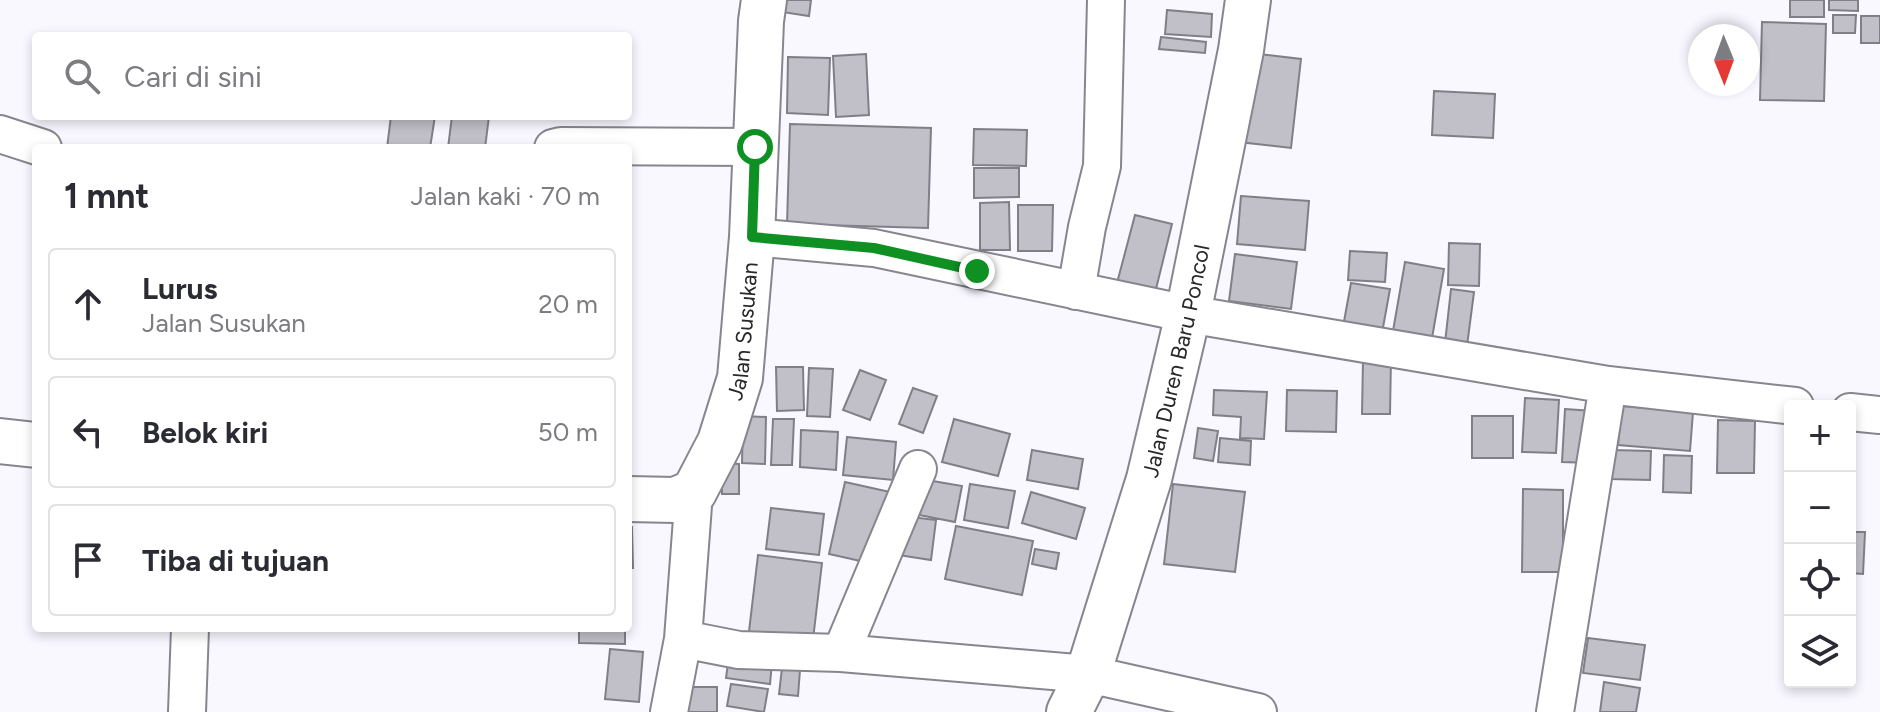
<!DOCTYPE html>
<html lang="id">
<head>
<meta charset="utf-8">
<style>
	:root { --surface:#fff; --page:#f2f2f3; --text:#2b2b33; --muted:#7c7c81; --line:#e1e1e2 }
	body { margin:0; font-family:Figtree,sans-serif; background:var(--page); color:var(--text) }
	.controls { position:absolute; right:24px; bottom:24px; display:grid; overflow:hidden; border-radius:8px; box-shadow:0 4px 12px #0003 }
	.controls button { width:72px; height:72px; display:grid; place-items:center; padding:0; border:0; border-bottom:2px solid var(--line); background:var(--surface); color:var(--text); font:40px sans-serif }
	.compass { position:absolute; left:1688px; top:24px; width:72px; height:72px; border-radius:50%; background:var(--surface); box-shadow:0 4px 12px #0003; rotate:179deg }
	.stop { position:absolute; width:24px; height:24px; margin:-18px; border:6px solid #0e9122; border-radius:50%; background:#fff }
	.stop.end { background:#0e9122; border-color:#fff; box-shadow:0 2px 8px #0008 }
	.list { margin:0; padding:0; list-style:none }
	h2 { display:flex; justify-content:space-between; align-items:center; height:104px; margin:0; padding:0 32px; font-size:34px }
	h2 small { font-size:26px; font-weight:400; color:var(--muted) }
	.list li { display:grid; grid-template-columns:52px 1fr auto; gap:24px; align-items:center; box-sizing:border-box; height:112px; margin:0 16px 16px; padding:0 16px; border:2px solid var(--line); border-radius:8px }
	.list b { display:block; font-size:30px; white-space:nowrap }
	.list p { margin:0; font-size:26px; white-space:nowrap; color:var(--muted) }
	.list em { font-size:26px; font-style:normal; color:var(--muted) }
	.icon { flex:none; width:44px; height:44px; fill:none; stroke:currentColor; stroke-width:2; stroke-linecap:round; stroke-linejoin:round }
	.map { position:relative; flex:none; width:1880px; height:712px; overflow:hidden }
	.search { position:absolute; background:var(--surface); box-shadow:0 4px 12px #0003; left:32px; top:32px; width:600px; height:88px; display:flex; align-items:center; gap:20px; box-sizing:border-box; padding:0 28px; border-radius:8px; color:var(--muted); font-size:30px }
	.panel { position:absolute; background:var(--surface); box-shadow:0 4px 12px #0003; left:32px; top:144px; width:600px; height:488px; border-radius:8px }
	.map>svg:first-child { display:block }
	.building { fill:#c1bfc8; stroke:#807f87; stroke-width:2 }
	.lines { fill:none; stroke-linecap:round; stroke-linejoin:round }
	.minor-casing { stroke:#87868e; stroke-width:40 }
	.tertiary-casing { stroke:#87868e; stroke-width:48 }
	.minor { stroke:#fff; stroke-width:36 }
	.tertiary { stroke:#fff; stroke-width:44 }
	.route { stroke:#0e9122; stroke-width:10 }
	.labels { text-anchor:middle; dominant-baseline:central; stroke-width:6; stroke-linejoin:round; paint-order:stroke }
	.street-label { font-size:22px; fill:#28282b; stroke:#fff }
</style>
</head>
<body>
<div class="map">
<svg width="1880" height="712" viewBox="0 0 1880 712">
	<rect width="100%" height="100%" fill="#f9f7ff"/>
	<path class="building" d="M783 0H811L809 16 782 12Z
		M1790 0H1824V17H1790Z
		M1829 0H1858V11L1829 10Z
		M1167 10 1212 14 1211 37 1165 34Z
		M1833 15H1856L1855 33H1833Z
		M1861 16H1880V43H1861Z
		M1762 22 1826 24 1824 101 1760 100Z
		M1161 37 1206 42 1205 53 1159 49Z
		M1250 53 1301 59 1291 148 1239 142Z
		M866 54 869 115 836 117 833 56Z
		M788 57 830 58 828 115 787 113Z
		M1434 91 1495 94 1493 138 1432 135Z
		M391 116H435L430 148H387Z
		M452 116H489L485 148H448Z
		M790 124 931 128 928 228 787 224Z
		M974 129 1027 130 1026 166 973 165Z
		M974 168H1019V197L974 198Z
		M1241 196 1309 201 1305 250 1237 244Z
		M1009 202 1010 250H980V203Z
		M1018 205H1053L1052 251H1018Z
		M1135 215 1172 224 1155 293 1117 283Z
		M1449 243 1480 244 1479 286 1448 285Z
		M1350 251 1387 253 1385 282 1348 280Z
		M1235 254 1297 262 1291 309 1229 301Z
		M1405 262 1444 269 1432 338 1393 331Z
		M1351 283 1390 289 1382 333 1343 327Z
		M1451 289 1474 292 1467 346 1445 343Z
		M1363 359H1391L1390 414H1362Z
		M776 367H803L804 410 777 411Z
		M809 368 833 369 830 417 807 416Z
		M860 370 886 380 870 420 843 410Z
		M913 388 937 396 923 433 899 424Z
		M1214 390 1267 392 1264 439 1240 438 1241 417 1213 415Z
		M1287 390 1337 391 1336 432 1286 431Z
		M1525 398 1559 400 1556 453 1522 452Z
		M1622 406 1693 412 1690 451 1618 445Z
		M1565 409 1593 411 1591 463 1562 462Z
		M743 416 766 417 765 464 742 463Z
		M1472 416H1513V458H1472Z
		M773 419H794L792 465H771Z
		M954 419 1010 434 998 476 942 462Z
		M1718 420 1755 421 1754 473H1717Z
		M1198 428 1218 431 1213 461 1194 458Z
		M801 430 838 432 836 470 800 467Z
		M847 437 896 442 893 480 843 475Z
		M1220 438 1251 441 1250 465 1218 462Z
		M1032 450 1083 459 1078 489 1027 480Z
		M1612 450 1651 451 1650 480 1611 479Z
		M1664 455 1692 456 1691 493 1663 492Z
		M722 463 739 464V494H722Z
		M921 479 962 486 955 522 914 514Z
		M845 482 890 492 874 564 829 554Z
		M970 484 1015 491 1008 528 964 520Z
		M1173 484 1245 492 1235 572 1164 564Z
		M1523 489 1563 490V572H1522Z
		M1031 492 1085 508 1076 539 1022 523Z
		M771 508 824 514 819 555 766 549Z
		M903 516 936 520 931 560 898 555Z
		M956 526 1033 541 1022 595 945 579Z
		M628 527H632L633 568H628Z
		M1850 532H1865L1863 574 1850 573Z
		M1035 549 1059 553 1056 569 1032 564Z
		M758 555 822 563 812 648 748 640Z
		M579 628H625V644L579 643Z
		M1588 638 1645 645 1640 680 1583 673Z
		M610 649 643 652 639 702 605 699Z
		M729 656 772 662 770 684 726 678Z
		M782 668 800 670 798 696 779 694Z
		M1604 682 1640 688 1636 712H1600Z
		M731 684 768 689 764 712 727 706Z
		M679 687H717V712H680Z"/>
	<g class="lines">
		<defs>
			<path id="minor" d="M0 134 43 148
				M553 148 561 146 755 147
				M752 237 874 248 1188 314 1608 385
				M1076 291 1087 227 1102 166 1106 0
				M1850 412 1880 415
				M683 639 739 650 841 653 1088 674 1258 712
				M841 653 918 469
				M187 712 190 628
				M669 712 683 639 694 492
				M1555 712 1608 385 1795 406"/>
			<g id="tertiary">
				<path d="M0 441 36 445"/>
				<path id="s1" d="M628 499 675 500 694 492 720 442 740 378 752 237 761 21 764 0"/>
				<path id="s2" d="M1069 712 1088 674 1149 479 1188 314 1241 50 1248 0"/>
			</g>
		</defs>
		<use href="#minor" class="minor-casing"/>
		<use href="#tertiary" class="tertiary-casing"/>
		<use href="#minor" class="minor"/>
		<use href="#tertiary" class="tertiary"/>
	</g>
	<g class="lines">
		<path class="route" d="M755 147 752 237 874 248 977 271"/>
	</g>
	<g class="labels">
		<g class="street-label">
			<text stroke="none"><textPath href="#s1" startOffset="238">Jalan Susukan</textPath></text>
			<text stroke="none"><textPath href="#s2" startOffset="368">Jalan Duren Baru Poncol</textPath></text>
		</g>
	</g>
</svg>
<div class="controls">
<button>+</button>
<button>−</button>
<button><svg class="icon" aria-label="locate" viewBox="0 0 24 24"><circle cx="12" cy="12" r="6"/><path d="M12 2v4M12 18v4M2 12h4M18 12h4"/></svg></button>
<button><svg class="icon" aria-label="layers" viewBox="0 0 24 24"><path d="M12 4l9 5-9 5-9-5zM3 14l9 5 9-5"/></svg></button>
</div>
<svg class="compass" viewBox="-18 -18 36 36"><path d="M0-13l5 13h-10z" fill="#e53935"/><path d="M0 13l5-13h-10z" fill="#7c7c81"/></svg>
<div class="stop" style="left:755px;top:147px"></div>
<div class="stop end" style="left:977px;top:271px"></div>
<div class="search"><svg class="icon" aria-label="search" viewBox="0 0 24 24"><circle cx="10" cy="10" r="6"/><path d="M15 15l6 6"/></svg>Cari di sini</div>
<section class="panel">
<h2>1 mnt<small>Jalan kaki · 70 m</small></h2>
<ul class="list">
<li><svg class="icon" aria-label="ahead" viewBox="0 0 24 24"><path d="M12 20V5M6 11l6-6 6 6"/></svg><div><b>Lurus</b><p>Jalan Susukan</p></div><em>20 m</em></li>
<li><svg class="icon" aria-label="left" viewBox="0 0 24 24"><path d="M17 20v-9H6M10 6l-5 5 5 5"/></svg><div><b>Belok kiri</b></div><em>50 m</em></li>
<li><svg class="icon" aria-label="arrive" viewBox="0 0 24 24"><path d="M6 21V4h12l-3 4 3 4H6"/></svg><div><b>Tiba di tujuan</b></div></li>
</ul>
</section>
</div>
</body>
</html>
